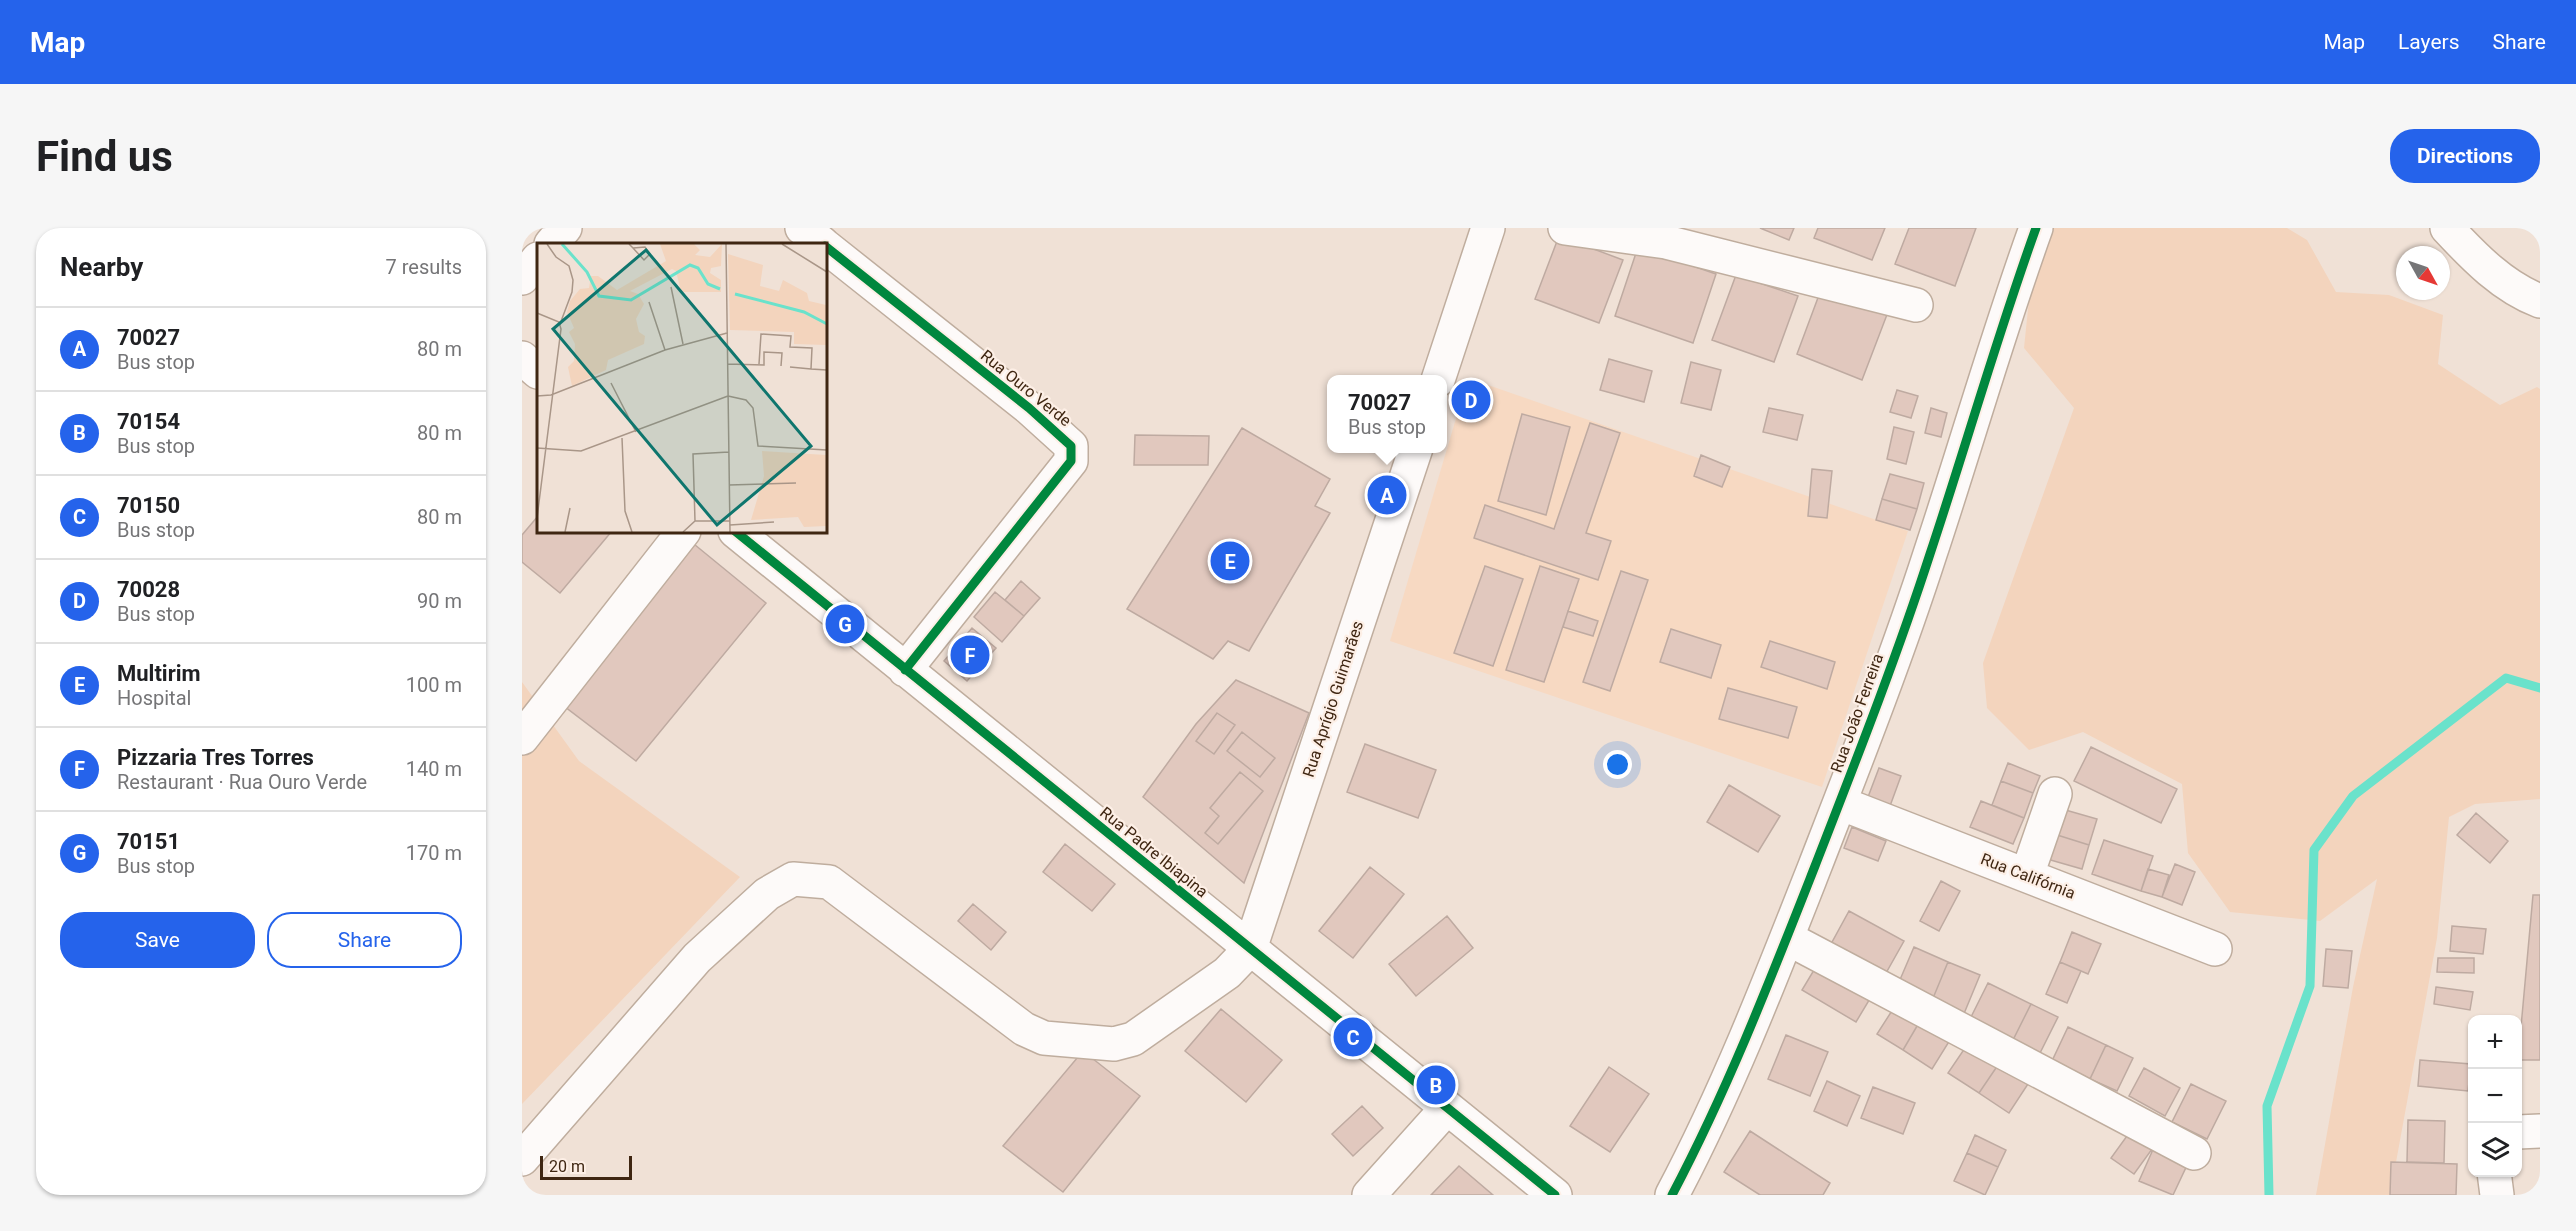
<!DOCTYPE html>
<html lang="en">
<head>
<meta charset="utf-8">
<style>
	:root { --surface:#fff; --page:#f6f6f6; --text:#202124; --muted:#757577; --line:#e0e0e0; --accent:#2563eb }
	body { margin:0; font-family:Roboto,sans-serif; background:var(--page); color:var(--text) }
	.controls { position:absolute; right:18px; bottom:18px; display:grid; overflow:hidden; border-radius:12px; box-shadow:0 2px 4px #0004 }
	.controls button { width:54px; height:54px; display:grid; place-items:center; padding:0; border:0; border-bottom:2px solid var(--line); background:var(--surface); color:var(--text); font:30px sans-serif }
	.compass { position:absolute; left:1874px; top:18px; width:54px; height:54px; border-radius:50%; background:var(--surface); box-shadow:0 2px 4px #0004; rotate:130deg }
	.scale { position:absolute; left:18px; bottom:15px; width:92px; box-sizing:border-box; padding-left:6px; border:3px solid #3f2612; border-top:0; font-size:16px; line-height:21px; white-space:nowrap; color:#3f2612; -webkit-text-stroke:4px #fdefe6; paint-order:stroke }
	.you { position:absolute; left:1096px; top:537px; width:21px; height:21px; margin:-15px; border:4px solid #fff; border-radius:50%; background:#1a73e8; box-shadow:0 0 0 9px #1a73e833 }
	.badge { display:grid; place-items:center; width:39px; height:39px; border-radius:50%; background:var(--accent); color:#fff; font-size:20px; font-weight:700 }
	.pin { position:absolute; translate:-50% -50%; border:3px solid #fff; box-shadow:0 2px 6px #0006 }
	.popup { position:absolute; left:805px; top:147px; width:120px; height:78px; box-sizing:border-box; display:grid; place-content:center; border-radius:12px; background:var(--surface); filter:drop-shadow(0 2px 4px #0005); font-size:20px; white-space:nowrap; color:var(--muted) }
	.popup b { font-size:22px; color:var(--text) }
	.popup::after { content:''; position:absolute; left:50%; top:100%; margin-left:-12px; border:12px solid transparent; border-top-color:var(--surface) }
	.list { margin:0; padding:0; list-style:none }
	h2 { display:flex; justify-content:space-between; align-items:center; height:78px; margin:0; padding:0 24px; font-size:26px }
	h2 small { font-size:20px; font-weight:400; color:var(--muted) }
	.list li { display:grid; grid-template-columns:39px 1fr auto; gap:18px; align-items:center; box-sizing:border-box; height:84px; padding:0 24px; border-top:2px solid var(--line) }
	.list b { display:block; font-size:22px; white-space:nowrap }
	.list p { margin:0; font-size:20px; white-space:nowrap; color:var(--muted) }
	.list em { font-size:20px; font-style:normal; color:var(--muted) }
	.actions { display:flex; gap:12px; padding:18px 24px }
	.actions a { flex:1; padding:14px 0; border:2px solid var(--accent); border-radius:24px; text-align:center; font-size:21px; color:var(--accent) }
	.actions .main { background:var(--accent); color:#fff }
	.icon { flex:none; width:33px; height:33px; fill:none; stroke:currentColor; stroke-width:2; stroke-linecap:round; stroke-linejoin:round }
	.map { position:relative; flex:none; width:2018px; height:967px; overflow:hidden; border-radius:24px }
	header { display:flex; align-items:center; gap:36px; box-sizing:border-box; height:84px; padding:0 30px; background:var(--accent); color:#fff }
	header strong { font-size:28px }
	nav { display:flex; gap:33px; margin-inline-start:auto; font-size:21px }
	.intro { display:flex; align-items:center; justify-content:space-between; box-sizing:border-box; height:144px; padding:0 36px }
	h1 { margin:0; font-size:42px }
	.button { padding:15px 27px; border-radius:24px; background:var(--accent); color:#fff; font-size:21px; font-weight:700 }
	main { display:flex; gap:36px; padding:0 36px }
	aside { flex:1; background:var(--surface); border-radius:24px; box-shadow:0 2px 4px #0004 }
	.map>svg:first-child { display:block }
	.built { fill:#f7d9c2 }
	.green { fill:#f3d4bd }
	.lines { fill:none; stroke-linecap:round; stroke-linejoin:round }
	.stream { stroke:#6ae2cb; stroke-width:9 }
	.building { fill:#e1c8be; stroke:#beaaa1; stroke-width:1.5 }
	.minor-casing { stroke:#bfad9e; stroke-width:36 }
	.minor { stroke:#fdfaf9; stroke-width:33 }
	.cycleway-casing { stroke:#fdefe6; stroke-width:13 }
	.cycleway { stroke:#00873e; stroke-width:9 }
	.labels { text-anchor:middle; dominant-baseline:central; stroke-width:4.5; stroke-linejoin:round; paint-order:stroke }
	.street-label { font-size:16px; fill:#3f2612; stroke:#fdefe6 }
	.inset-river { fill:none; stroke:#6ae2cb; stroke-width:3 }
	.inset-road { fill:none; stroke:#a99688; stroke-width:1.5 }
	.view { fill:#0f766e; fill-opacity:0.15; stroke:#0f766e; stroke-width:3 }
	.inset-edge { fill:none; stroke:#3f2612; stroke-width:3 }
</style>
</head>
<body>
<header>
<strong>Map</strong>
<nav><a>Map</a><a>Layers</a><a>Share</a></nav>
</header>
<div class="intro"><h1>Find us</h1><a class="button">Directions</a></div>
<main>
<aside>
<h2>Nearby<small>7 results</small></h2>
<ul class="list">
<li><span class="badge">A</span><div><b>70027</b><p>Bus stop</p></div><em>80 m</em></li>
<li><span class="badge">B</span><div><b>70154</b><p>Bus stop</p></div><em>80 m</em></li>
<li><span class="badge">C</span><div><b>70150</b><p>Bus stop</p></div><em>80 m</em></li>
<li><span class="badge">D</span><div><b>70028</b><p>Bus stop</p></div><em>90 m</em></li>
<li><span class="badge">E</span><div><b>Multirim</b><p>Hospital</p></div><em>100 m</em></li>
<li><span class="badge">F</span><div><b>Pizzaria Tres Torres</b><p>Restaurant · Rua Ouro Verde</p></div><em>140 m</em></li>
<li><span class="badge">G</span><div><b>70151</b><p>Bus stop</p></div><em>170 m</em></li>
</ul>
<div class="actions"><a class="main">Save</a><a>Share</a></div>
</aside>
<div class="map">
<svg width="2018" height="967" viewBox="0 0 2018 967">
	<rect width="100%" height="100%" fill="#f0e1d6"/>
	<path class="built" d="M946 150 1386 303 1300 559 868 413Z"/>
	<path class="green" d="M1526 0H1765L1785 12 1814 64 1867 67 1921 87 1916 136 1978 177 2015 159 2018 161V571L1953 576 1927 589 1915 710 1868 967H1794L1831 759 1855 651 1798 693 1708 684 1666 625 1660 556 1561 504 1507 522 1465 480 1461 435 1552 180 1502 120 1509 52Z
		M0 454 57 533 218 649 0 876Z"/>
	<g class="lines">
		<path class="stream" d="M1747 967 1745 878 1788 758 1792 622 1831 568 1984 450 2018 460"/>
	</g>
	<path class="building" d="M1238 0H1272L1267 12Z
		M1296 0H1363L1350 32 1292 10Z
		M1387 0H1454L1433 58 1373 36Z
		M1037 8 1101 32 1077 95 1013 71Z
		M1116 19 1194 46 1171 115 1093 88Z
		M1214 47 1276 68 1252 134 1190 112Z
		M1300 59 1366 84 1340 152 1275 126Z
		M1087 131 1130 143 1122 174 1078 162Z
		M1169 134 1199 142 1189 182 1159 175Z
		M1375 162 1396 168 1389 190 1368 184Z
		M1247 180 1281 187 1275 212 1241 204Z
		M1409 180 1425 185 1419 209 1403 205Z
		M1000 186 1048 199 1024 287 976 273Z
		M1068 195 1098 205 1064 305 1089 313 1076 352 952 310 963 277 1032 301Z
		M1372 199 1392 204 1384 236 1365 231Z
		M720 200 808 251 793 278 808 285 727 423 706 413 691 431 605 381Z
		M613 207 687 208 686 237H612Z
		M1179 227 1208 239 1200 259 1172 248Z
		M1290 241 1310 243 1305 290 1286 288Z
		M1368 246 1402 255 1395 281 1360 271Z
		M1360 271 1395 281 1388 302 1354 292Z
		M16 288V303H90L38 365 0 334V307Z
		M167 312 244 375 114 533 38 475Z
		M963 338 1001 351 971 438 932 425Z
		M1018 338 1057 351 1022 454 984 442Z
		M1099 343 1126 352 1088 463 1061 454Z
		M499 353 518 370 502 388 483 372Z
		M473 364 502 388 480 414 452 389Z
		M1046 383 1076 393 1071 408 1041 399Z
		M450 400 474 420 445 453 422 433Z
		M1149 401 1199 417 1189 450 1138 434Z
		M1248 413 1313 434 1305 461 1239 439Z
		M714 452 787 485 722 655 621 569 674 496Z
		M1206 460 1275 479 1266 510 1197 491Z
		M695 485 713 497 692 526 674 513Z
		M720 504 753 530 738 549 705 523Z
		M843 516 914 542 896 590 825 564Z
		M1569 519 1655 561 1639 595 1552 553Z
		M1486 535 1518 548 1511 565 1479 553Z
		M1357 540 1379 548 1368 578 1346 569Z
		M718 544 741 563 696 616 683 605 697 588 688 580Z
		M1479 553 1511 565 1502 590 1470 577Z
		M1207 557 1258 588 1236 624 1185 594Z
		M1459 573 1502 590 1491 616 1448 599Z
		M1540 581 1575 591 1567 617 1532 606Z
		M1954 585 1986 613 1968 635 1935 607Z
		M1330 599 1364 613 1356 633 1322 620Z
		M1532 606 1567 617 1560 641 1525 631Z
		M1582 612 1631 628 1619 663 1570 646Z
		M543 616 593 656 570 683 521 644Z
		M1653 636 1673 644 1660 677 1640 669Z
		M848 639 882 666 831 730 797 703Z
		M1626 641 1647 647 1640 669 1619 663Z
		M1419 653 1438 663 1417 703 1398 693Z
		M2011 667H2018V832H1996Z
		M451 676 484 704 469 722 436 693Z
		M1327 683 1382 713 1364 745 1309 716Z
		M925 688 951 720 894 768 867 736Z
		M1930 698 1964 701 1961 726 1928 723Z
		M1550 704 1579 716 1566 746 1538 734Z
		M1392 719 1426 734 1409 775 1374 761Z
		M1804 721 1830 723 1826 760 1801 758Z
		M1916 730H1952V745L1915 744Z
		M1426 734 1458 747 1441 788 1409 775Z
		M1538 734 1559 743 1545 775 1524 766Z
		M1295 737 1349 769 1334 794 1280 762Z
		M1466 755 1509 776 1490 814 1447 793Z
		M1914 759 1951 764 1948 782 1912 776Z
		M1509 776 1536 789 1517 827 1490 814Z
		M1373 778 1398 793 1381 822 1355 806Z
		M699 781 760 832 724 874 663 823Z
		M1398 793 1428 812 1410 841 1381 822Z
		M1546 799 1584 817 1568 851 1530 833Z
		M1264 807 1306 824 1288 868 1246 851Z
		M1445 817 1476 837 1457 865 1426 845Z
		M1584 817 1611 830 1595 863 1568 851Z
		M561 823 618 868 541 964 481 918Z
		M1898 832 1949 836 1946 863 1896 858Z
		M1476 837 1506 856 1487 885 1457 865Z
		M1087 839 1127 866 1088 924 1048 898Z
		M1622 840 1658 860 1643 888 1607 868Z
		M1305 853 1338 868 1325 898 1292 883Z
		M1669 856 1704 873 1685 911 1650 894Z
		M1351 859 1393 875 1381 906 1339 890Z
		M840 878 861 900 831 928 810 906Z
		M1886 892 1923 893 1922 935 1885 934Z
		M1610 901 1633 917 1612 946 1589 930Z
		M1228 903 1308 955 1301 967H1238L1202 944Z
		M1453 907 1484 922 1476 939 1445 925Z
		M1633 917 1667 933 1651 967 1617 953Z
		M1445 925 1476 939 1463 967 1432 953Z
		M1869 934 1935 936 1934 967H1868Z
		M937 938 971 967H909Z"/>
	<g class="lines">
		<defs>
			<path id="minor" d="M280 0 301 16
				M1043 0 1144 14 1394 77
				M1925 0C1952 29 1981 59 2018 73
				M29 16 43 0
				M303 18 507 180 549 218V233L383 442
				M0 50 16 31
				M0 130 16 144
				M916 152 966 0
				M213 303 1033 967
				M0 510 162 303
				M1318 575 1693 721
				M1505 647 1533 566
				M1265 710 1672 925
				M1996 904 2018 903
				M0 931 175 730 245 666 271 651 307 654 502 801 522 810 592 816 611 811 705 745 728 721 894 220
				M1972 944 1975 967
				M847 967 925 880
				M1150 967C1206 861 1249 750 1293 638 1333 535 1374 431 1408 326 1444 218 1475 108 1514 0"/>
		</defs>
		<use href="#minor" class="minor-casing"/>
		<use href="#minor" class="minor"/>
		<defs>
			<path id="cycleway" d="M303 18 507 180 549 218V233L383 442
				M213 303 1033 967
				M1150 967C1206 861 1249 750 1293 638 1333 535 1374 431 1408 326 1444 218 1475 108 1514 0"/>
		</defs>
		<use href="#cycleway" class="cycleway-casing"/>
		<use href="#cycleway" class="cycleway"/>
	</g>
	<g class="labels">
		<g class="street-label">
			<text transform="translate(504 160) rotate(39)">Rua Ouro Verde</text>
			<text transform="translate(811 471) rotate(-72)">Rua Aprígio Guimarães</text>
			<text transform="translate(1335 485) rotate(-70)">Rua João Ferreira</text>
			<text transform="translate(632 624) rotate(39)">Rua Padre Ibiapina</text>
			<text transform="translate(1506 648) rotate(21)">Rua Califórnia</text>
		</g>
	</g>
	<g transform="translate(15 15)">
		<rect width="290" height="290" fill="#f0e1d6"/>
		<path d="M123 1H157L163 7 158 12 173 14 185 1 184 23 174 25 173 30 184 37V49H144L139 28 135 26 93 48 101 51 107 61 99 76 102 89 108 93 107 101 71 117 69 127 35 143 31 124 37 118 38 101 32 89 37 85 30 69 33 58 43 46 52 45 54 33H61L80 47 129 18ZM191 11 226 22 223 43 242 48 246 37 270 50 272 58 289 62V102L257 101V89L193 87ZM225 208 289 212V283L267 284 261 274 214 277 227 233Z" fill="#f3d4bd"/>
		<path class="inset-river" d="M25 1 50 29 62 53 94 57 153 22 161 25 171 41 183 46M198 51 267 69 290 81"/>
		<path class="inset-road" d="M10 1 19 14 32 23 36 37 35 49 23 81M92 1 96 5 107 17 113 11 108 4 96 5M189 1 193 289M245 1 290 29M134 44 146 101M112 59 128 107M0 70 22 79 24 86 0 275M190 121 227 122V109L245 110 244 123M222 121 224 91 254 93 253 104 275 105 274 126 290 127M253 124 274 126M74 140 99 189M0 153 14 152 128 107 190 90M191 153 209 157 216 165 221 203 290 207M85 195 88 268 95 289M0 205 44 208 191 153M192 242 259 240M158 278 156 211 192 209M193 282 237 279M28 289 33 265M146 289 158 278H193"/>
		<path class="view" d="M109 7 274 203 180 282 16 86Z"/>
		<rect width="290" height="290" class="inset-edge"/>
	</g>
</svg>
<div class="controls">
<button>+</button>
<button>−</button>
<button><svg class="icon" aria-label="layers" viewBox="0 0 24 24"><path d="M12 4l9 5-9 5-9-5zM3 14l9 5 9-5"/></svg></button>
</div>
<svg class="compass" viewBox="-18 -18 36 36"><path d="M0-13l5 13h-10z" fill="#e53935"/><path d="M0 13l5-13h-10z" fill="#757577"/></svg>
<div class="scale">20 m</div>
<div class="you"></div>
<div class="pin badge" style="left:865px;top:267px">A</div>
<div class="popup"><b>70027</b>Bus stop</div>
<div class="pin badge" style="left:914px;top:857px">B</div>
<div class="pin badge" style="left:831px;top:809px">C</div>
<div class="pin badge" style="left:949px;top:172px">D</div>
<div class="pin badge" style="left:708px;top:333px">E</div>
<div class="pin badge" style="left:448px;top:427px">F</div>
<div class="pin badge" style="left:323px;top:396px">G</div>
</div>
</main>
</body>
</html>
